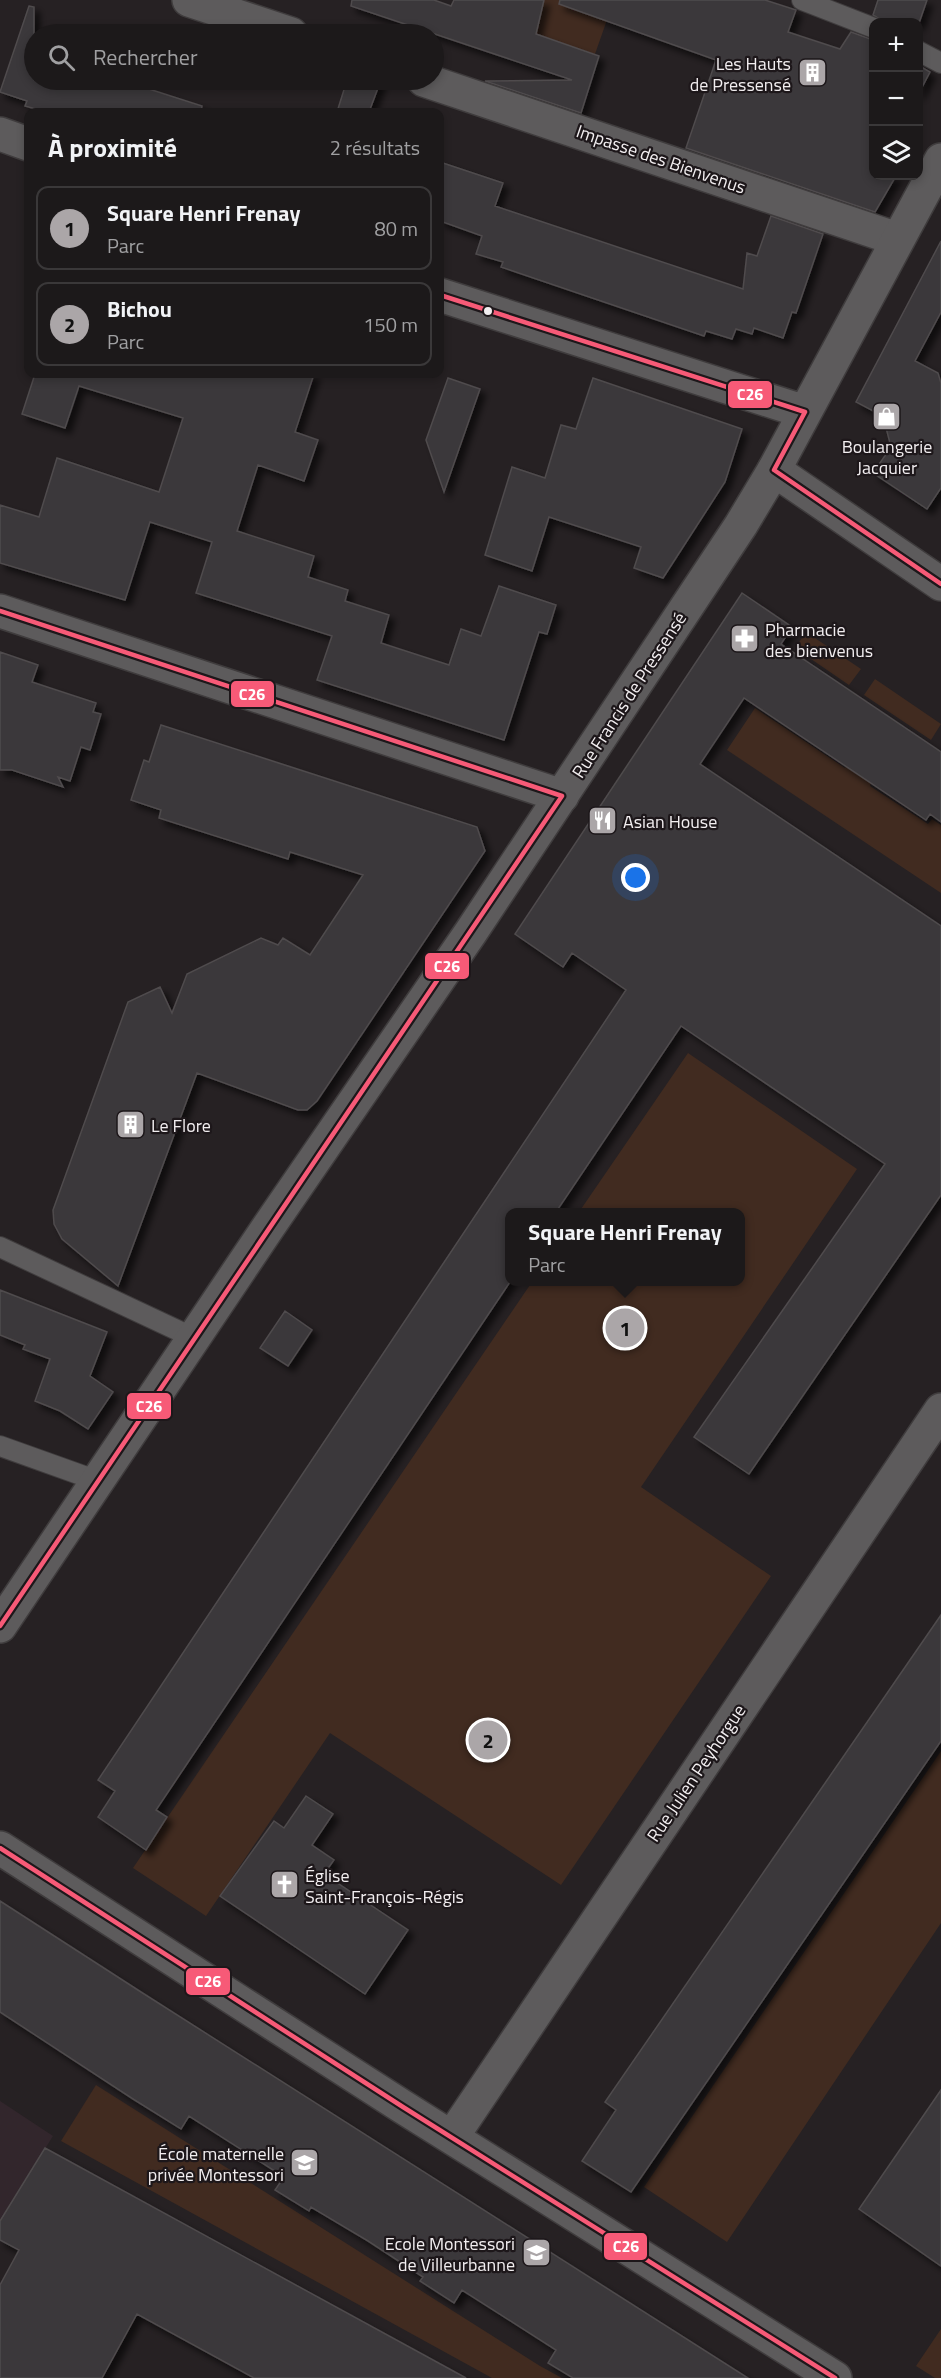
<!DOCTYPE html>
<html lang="fr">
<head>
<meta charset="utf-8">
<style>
	:root { --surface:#1c191a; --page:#252223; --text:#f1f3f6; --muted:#a0a0a2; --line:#3a3839; --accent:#aba6a8 }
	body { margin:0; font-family:"Titillium Web",sans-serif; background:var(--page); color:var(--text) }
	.controls { position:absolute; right:18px; top:18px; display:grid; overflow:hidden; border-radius:12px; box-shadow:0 3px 9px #0003 }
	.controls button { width:54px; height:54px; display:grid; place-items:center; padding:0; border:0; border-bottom:2px solid var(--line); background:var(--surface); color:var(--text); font:30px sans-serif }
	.you { position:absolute; left:636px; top:878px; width:21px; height:21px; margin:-15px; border:4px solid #fff; border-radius:50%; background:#1a73e8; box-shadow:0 0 0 9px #1a73e833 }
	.badge { display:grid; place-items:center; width:39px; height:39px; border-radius:50%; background:var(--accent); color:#111; font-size:20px; font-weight:700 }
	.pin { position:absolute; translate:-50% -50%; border:3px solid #fff; box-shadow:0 2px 6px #0006 }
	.popup { position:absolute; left:505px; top:1208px; width:240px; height:78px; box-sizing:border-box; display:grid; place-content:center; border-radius:12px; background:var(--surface); filter:drop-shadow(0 2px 4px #0005); font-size:20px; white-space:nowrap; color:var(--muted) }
	.popup b { font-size:22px; color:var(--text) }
	.popup::after { content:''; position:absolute; left:50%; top:100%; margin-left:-12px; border:12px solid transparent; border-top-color:var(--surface) }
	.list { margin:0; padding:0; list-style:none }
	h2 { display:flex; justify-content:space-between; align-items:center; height:78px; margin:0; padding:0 24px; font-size:26px }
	h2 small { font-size:20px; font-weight:400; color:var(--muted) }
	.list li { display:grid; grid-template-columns:39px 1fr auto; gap:18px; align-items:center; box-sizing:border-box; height:84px; margin:0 12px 12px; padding:0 12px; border:2px solid var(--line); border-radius:12px }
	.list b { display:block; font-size:22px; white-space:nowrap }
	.list p { margin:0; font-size:20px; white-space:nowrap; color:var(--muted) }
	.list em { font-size:20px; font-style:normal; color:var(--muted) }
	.icon { flex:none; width:33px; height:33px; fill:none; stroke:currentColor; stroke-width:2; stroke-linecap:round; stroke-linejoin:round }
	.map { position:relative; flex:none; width:941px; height:2378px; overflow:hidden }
	.search { position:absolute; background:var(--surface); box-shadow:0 3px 9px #0003; left:24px; top:24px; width:420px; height:66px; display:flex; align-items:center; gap:15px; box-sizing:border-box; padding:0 21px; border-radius:33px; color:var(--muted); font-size:22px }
	.panel { position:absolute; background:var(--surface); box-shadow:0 3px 9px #0003; left:24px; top:108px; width:420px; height:270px; border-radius:12px }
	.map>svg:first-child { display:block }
	.built { fill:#32262c }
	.green { fill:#412b20 }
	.building { fill:#3b383a; stroke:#4f4b4d; stroke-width:1.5; filter:url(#shadow) }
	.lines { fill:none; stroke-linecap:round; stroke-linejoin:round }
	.service-casing { stroke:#3f3c3d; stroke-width:22 }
	.minor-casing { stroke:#3f3c3d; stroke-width:36 }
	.tertiary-casing { stroke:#3f3c3d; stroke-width:36 }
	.service { stroke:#5d5b5c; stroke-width:20 }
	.minor { stroke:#5d5b5c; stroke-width:33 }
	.tertiary { stroke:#5d5b5c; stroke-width:33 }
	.bus-1-casing { stroke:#1d171a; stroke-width:9 }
	.bus-1 { stroke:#f75a77; stroke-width:4.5 }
	.bus-dot { fill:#f2eef0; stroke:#1d171a; stroke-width:2 }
	.labels { text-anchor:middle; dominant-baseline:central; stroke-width:4.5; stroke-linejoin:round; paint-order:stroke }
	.poi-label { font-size:18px; fill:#f2eef0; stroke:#1d171a; text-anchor:start }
	.street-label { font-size:18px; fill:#f2eef0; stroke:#1d171a }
	.line-badge { stroke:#1d171a; stroke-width:2 }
	.badge-label { font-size:16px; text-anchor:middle; font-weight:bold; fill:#fff }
</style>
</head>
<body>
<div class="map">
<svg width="941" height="2378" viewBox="0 0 941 2378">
	<defs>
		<filter id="shadow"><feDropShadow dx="5.5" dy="5.5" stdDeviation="3" flood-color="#0009"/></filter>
	</defs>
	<rect width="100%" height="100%" fill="#262123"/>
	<path class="built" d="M0 2101 53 2136 0 2221Z"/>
	<path class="green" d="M544 0H614L595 54 534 35Z
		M806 632 861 669 849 685 795 648Z
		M875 679 941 724 931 740 864 695Z
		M755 708 845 768 850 763 873 779 870 786 928 824 932 819 941 825V893L727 750Z
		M688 1053 857 1169 641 1487 771 1576 561 1885 330 1733 206 1916 133 1868 532 1282H740V1212H579Z
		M941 1751V1923L727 2242 644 2187Z
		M96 2085 540 2366 562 2378H492L61 2141Z
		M941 2329V2378H935L916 2366Z"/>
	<path class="building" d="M352 0H434L451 6 454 0H544L536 34 599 56 581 113 485 81 572 80 351 6Z
		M560 0H765L796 10 788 32 840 49 851 32 873 40V176H896L875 212 686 148 716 60 559 4Z
		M878 0H927L918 26V22H884L873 15Z
		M29 6 34 7V80H121L202 106 201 112H46L25 106 27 101 0 92Z
		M918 65 930 72 918 95Z
		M347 80H381L369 112H337Z
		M440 162 503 183 495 206 743 289 747 253 757 256 771 216 823 234 796 313 792 312 783 338 754 328 752 334 736 329 732 339 706 331 704 336 501 267 503 262 476 254 482 236 440 221Z
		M941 241V312L915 361 938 373 941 383V488L927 509 873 473 891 447 883 416 856 402Z
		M35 374H314L295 432 318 440 304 481 258 465 237 531 314 556 308 577 348 590 345 601 389 615 381 643 449 665 461 629 481 636 499 586 556 605 547 634 539 632 504 740 317 680 332 636 196 593 212 542 150 522 125 600 0 563V505L39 517 57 458 159 492 183 418 79 386 65 428 22 414Z
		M448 378 480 389 444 492 426 440Z
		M593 378 742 429 725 482 663 578 634 568 641 547 549 517 532 571 485 555 512 467 545 478 561 425 576 429Z
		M742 593 792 627 781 644 941 752V822L930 814 926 820 744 698 700 764 941 926V1195L749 1474 694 1437 885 1164 681 1026 556 1212H510V1282L156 1810 167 1817 146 1850 98 1817 115 1791 98 1780 626 990 572 953 563 967 515 934Z
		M0 652 38 665 32 682 96 703 93 712 101 714 90 750 81 747 70 781 58 777 63 787 12 770H0Z
		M161 725 477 827 485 851 317 1101 307 1110H298L197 1073 118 1286 62 1239 54 1224 53 1210 128 1002 160 987 172 1013 187 974 261 938 278 945 283 938 310 955 363 875 290 852 288 859 159 818 161 810 131 800 144 760 149 762Z
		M0 1290 107 1332 90 1376 113 1392 88 1429 60 1411 35 1401 50 1359 23 1349 25 1345 0 1335Z
		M285 1311 312 1330 288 1366 260 1348Z
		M941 1615V1741L631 2192 582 2161 616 2110 605 2102Z
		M306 1796 333 1814 312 1845 334 1860 324 1874 408 1930 365 1994 220 1896 274 1821 284 1828Z
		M0 1901 141 1992 748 2378H573L548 2363 556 2350 462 2290 454 2303 420 2281 423 2277 368 2241 311 2207 309 2211 275 2190 284 2177 189 2116 181 2129 133 2099 0 2012Z
		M941 2090V2266L859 2209Z
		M45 2148 466 2378H254L137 2314 102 2378H0V2285L19 2250 0 2240V2221Z"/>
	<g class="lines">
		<defs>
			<path id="service" d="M802 0 874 28
				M918 51 941 63
				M0 1247 194 1338
				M0 1446 98 1481"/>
			<path id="minor" d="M189 0 291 34
				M424 80 897 239
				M774 470 941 584
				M0 611 562 796
				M0 1848 403 2107 835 2378
				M452 2137 941 1410"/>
			<path id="tertiary" d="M0 134 28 144
				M440 295 805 412
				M0 1626 269 1226 471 932 741 525 774 470 941 160"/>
		</defs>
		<use href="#service" class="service-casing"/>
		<use href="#minor" class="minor-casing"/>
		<use href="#tertiary" class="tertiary-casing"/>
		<use href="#service" class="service"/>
		<use href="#minor" class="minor"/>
		<use href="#tertiary" class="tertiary"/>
		<defs>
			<path id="bus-1" d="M440 295 805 412 774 470 941 584
				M0 611 562 796 0 1626
				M0 1848 403 2107 835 2378"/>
		</defs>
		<use href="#bus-1" class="bus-1-casing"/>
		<use href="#bus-1" class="bus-1"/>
	</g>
	<defs>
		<symbol id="building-square" viewBox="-11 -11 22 22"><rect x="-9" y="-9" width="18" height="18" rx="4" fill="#aba6a8" stroke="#1d171a"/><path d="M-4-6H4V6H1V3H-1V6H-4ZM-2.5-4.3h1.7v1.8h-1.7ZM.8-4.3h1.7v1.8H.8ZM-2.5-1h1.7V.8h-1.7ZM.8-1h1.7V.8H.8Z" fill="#fff"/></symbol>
		<symbol id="shop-square" viewBox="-11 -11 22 22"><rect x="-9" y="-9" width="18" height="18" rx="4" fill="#aba6a8" stroke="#1d171a"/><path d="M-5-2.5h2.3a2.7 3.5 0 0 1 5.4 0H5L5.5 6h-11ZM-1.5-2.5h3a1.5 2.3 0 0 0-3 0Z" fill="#fff"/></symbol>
		<symbol id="pharmacy-square" viewBox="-11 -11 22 22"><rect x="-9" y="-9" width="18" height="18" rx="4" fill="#aba6a8" stroke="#1d171a"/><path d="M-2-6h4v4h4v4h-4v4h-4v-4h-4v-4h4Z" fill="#fff"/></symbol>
		<symbol id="restaurant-square" viewBox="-11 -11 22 22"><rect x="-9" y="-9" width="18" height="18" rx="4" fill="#aba6a8" stroke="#1d171a"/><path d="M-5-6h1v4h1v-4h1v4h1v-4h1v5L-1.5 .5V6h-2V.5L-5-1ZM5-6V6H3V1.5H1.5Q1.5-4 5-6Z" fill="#fff"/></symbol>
		<symbol id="church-square" viewBox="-11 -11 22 22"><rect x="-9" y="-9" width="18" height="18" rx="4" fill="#aba6a8" stroke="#1d171a"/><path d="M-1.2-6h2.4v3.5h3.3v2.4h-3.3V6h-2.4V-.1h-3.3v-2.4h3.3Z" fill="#fff"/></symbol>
		<symbol id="school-square" viewBox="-11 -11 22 22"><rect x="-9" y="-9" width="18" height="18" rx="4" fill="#aba6a8" stroke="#1d171a"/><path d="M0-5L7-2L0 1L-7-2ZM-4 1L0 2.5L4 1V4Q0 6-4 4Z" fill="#fff"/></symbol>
	</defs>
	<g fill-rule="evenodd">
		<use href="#building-square" x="796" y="56" width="33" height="33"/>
		<use href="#shop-square" x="870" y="400" width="33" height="33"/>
		<use href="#pharmacy-square" x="728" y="622" width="33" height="33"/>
		<use href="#restaurant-square" x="586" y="804" width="33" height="33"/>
		<use href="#building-square" x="114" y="1108" width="33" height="33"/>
		<use href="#church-square" x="268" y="1868" width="33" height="33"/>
		<use href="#school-square" x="288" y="2146" width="33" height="33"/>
		<use href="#school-square" x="520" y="2236" width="33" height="33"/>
	</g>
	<circle class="bus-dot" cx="488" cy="311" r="5"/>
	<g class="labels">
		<g class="poi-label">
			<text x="791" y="63" text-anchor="end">Les Hauts<tspan x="791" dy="21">de Pressensé</tspan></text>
			<text x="887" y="446" text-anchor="middle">Boulangerie<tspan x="887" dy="21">Jacquier</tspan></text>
			<text x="765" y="629">Pharmacie<tspan x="765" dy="21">des bienvenus</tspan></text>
			<text x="623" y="821">Asian House</text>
			<text x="151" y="1125">Le Flore</text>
			<text x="305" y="1875">Église<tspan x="305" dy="21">Saint-François-Régis</tspan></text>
			<text x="284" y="2153" text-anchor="end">École maternelle<tspan x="284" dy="21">privée Montessori</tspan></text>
			<text x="515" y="2243" text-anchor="end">Ecole Montessori<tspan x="515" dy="21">de Villeurbanne</tspan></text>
		</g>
		<g class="street-label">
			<text transform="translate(661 159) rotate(19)">Impasse des Bienvenus</text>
			<text transform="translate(629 695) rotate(-57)">Rue Francis de Pressensé</text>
			<text transform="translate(696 1773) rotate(-56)">Rue Julien Peyhorgue</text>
		</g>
	</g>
	<g class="line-badge">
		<rect x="727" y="380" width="46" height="29" rx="6" fill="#f75a77"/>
		<rect x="230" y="680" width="45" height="28" rx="6" fill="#f75a77"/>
		<rect x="424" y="952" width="46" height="28" rx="6" fill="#f75a77"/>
		<rect x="126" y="1392" width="46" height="28" rx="6" fill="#f75a77"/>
		<rect x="185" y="1967" width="46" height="29" rx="6" fill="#f75a77"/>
		<rect x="603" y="2232" width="45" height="29" rx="6" fill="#f75a77"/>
	</g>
	<g class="badge-label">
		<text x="750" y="400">C26</text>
		<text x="252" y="700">C26</text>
		<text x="447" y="972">C26</text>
		<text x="149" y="1412">C26</text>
		<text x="208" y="1987">C26</text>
		<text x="626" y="2252">C26</text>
	</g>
</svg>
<div class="controls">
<button>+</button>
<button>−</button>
<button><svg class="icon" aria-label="layers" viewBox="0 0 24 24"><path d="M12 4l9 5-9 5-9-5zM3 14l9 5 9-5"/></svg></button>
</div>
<div class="you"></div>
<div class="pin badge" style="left:625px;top:1328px">1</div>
<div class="popup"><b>Square Henri Frenay</b>Parc</div>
<div class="pin badge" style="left:488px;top:1740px">2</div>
<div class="search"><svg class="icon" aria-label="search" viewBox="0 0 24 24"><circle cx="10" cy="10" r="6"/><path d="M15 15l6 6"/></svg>Rechercher</div>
<section class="panel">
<h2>À proximité<small>2 résultats</small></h2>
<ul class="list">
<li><span class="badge">1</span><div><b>Square Henri Frenay</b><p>Parc</p></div><em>80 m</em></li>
<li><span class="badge">2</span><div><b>Bichou</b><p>Parc</p></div><em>150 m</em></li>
</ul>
</section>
</div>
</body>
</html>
